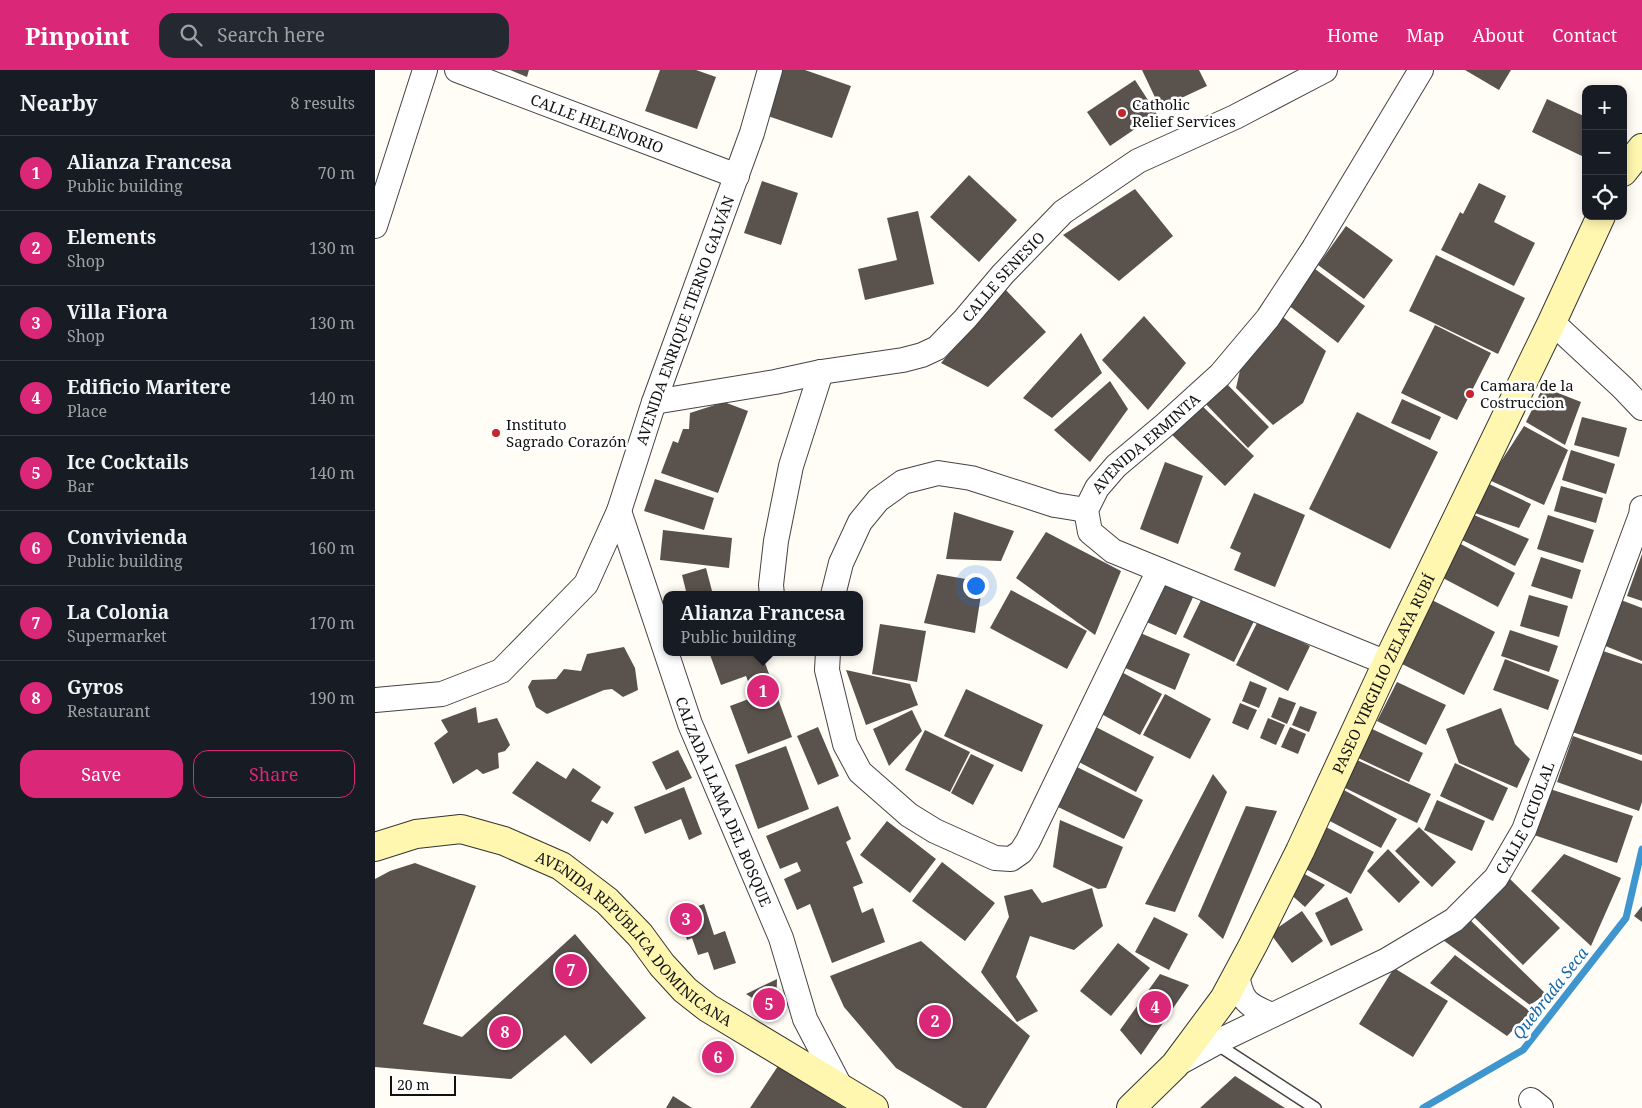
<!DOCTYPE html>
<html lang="en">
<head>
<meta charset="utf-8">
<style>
	:root { --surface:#171b24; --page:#242831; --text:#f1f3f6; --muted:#9ea1a6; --line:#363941; --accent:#db2777 }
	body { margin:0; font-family:"Noto Serif",serif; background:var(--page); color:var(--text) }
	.controls { position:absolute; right:15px; top:15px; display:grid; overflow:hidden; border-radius:10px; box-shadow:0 2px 12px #0003 }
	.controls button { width:45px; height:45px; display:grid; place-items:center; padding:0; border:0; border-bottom:1px solid var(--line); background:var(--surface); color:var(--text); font:25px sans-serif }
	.scale { position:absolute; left:15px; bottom:12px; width:66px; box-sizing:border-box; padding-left:5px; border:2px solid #111; border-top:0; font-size:14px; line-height:18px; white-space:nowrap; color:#111; -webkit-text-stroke:4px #fff; paint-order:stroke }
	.you { position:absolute; left:600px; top:515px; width:18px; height:18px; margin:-12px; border:4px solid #fff; border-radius:50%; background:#1a73e8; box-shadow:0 0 0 8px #1a73e833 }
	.badge { display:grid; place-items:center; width:32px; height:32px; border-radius:50%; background:var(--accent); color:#fff; font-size:16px; font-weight:700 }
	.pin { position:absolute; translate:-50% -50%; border:2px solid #fff; box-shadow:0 1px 5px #0006 }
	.popup { position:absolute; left:288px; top:521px; width:200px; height:65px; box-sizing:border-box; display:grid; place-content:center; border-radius:10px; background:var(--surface); filter:drop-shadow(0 1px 4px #0005); font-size:16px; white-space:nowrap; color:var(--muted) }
	.popup b { font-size:19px; color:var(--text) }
	.popup::after { content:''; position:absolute; left:50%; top:100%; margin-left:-10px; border:10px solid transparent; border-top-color:var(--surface) }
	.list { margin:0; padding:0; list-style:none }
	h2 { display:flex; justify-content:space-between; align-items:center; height:65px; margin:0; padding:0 20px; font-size:21px }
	h2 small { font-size:16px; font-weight:400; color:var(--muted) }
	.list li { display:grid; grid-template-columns:32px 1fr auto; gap:15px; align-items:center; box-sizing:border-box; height:75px; padding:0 20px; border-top:1px solid var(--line) }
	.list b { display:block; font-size:19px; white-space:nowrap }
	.list p { margin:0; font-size:16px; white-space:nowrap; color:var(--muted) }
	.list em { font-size:16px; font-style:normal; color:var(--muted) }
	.actions { display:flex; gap:10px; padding:15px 20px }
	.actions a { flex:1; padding:11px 0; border:1px solid var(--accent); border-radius:15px; text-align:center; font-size:18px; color:var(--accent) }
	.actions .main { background:var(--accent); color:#fff }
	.icon { flex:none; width:28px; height:28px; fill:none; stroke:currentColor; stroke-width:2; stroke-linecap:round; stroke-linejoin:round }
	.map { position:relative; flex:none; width:1267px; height:1038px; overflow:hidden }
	header { display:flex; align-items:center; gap:30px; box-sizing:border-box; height:70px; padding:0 25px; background:var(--accent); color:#fff }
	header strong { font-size:24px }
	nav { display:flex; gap:28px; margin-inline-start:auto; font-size:18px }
	.search { width:350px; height:45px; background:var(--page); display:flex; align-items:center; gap:12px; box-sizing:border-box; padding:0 18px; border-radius:15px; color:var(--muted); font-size:19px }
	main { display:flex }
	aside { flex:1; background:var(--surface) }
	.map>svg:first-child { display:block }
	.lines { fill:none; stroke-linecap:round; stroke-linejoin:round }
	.stream { stroke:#3f96cf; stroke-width:7 }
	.building { fill:#5a524d }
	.lane-casing { stroke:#444; stroke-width:14 }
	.street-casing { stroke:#444; stroke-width:26 }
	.secondary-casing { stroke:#333; stroke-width:30 }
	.lane { stroke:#fff; stroke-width:11 }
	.street { stroke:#fff; stroke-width:24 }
	.secondary { stroke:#fff6b0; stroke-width:28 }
	.poi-dot { fill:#c4262e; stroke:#fff; stroke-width:2 }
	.labels { text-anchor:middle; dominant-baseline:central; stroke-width:5; stroke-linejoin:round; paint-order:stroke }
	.poi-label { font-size:15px; fill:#111; stroke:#fff; text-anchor:start }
	.street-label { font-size:15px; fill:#111; stroke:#fff }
	.water-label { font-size:16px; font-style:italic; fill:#1768a6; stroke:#fff }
</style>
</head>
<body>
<header>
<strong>Pinpoint</strong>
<div class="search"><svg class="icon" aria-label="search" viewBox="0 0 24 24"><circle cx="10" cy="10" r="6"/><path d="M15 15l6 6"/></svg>Search here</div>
<nav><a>Home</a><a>Map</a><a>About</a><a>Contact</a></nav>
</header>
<main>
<aside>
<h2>Nearby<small>8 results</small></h2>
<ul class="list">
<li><span class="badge">1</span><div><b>Alianza Francesa</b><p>Public building</p></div><em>70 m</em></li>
<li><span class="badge">2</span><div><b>Elements</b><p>Shop</p></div><em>130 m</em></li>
<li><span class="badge">3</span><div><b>Villa Fiora</b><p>Shop</p></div><em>130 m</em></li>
<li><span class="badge">4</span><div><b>Edificio Maritere</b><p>Place</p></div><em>140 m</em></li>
<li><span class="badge">5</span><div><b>Ice Cocktails</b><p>Bar</p></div><em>140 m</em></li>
<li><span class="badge">6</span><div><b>Convivienda</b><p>Public building</p></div><em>160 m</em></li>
<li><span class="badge">7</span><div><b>La Colonia</b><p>Supermarket</p></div><em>170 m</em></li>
<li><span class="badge">8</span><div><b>Gyros</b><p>Restaurant</p></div><em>190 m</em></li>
</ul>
<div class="actions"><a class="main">Save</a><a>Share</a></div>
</aside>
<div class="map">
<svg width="1267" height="1038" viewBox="0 0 1267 1038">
	<rect width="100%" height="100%" fill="#fffdf5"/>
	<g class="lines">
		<path class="stream" d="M1048 1038 1148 980 1251 848 1267 779"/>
	</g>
	<path class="building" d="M135 0H154L152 7Z
		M285 0H321L341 7 322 59 270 41Z
		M403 0H430L476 16 457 68 387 44Z
		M767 0H824L832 16 785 38Z
		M1090 0H1136L1124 20Z
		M760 10 782 44 735 76 712 42Z
		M1172 29 1211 47V88L1157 62Z
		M594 105 642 150 604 192 555 147Z
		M387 111 423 123 406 175 369 163Z
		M1104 113 1131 126 1119 152 1160 173 1139 216 1066 180 1085 142 1088 144Z
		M760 119 798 166 744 211 688 165Z
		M543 141 559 214 490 230 483 199 522 190 512 148Z
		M971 156 1018 190 989 229 943 195Z
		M1061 185 1150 228 1123 284 1034 241Z
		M940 199 990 236 963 273 913 235Z
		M629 218 671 262 613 317 566 293Z
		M904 244 951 281 928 333 898 355 861 318 868 287Z
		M769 246 811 293 773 340 727 290Z
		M1060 255 1116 283 1082 350 1026 323Z
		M706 263 727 303 677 348 648 328Z
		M848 310 894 357 873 378 827 330Z
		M735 311 753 339 715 392 679 360Z
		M1168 317 1206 332 1190 375 1151 352Z
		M1027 329 1066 347 1055 370 1016 353Z
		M821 330 879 386 850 416 792 360Z
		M349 332 373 341 343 423 286 403 298 371 303 373 308 359H314L315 343Z
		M982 342 1063 382 1015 479 934 439Z
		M1207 347 1252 358 1244 387 1199 375Z
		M1149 356 1193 380 1169 435 1114 410Z
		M1196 380 1240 394 1231 424 1187 410Z
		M790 392 828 406 803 474 765 459Z
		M280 409 339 428 329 460 269 441Z
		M1112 413 1156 434 1144 458 1097 442Z
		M1186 416 1228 428 1221 453 1179 441Z
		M879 423 930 445 900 517 859 500 866 483 855 478Z
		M579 442 639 461 626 491 571 489Z
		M1099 445 1154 469 1140 496 1087 470Z
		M1173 445 1219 460 1208 493 1162 479Z
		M288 460 357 468 354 498 285 490Z
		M671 462 746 501 720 565 641 508Z
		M1084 473 1140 503 1123 537 1066 507Z
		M1267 484V531L1252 526Z
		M1166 487 1206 500 1197 529 1156 516Z
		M331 498 337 521 322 525H312L307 505Z
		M562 504 608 512 600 563 549 553Z
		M785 510 819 525 801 565 767 550Z
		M636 520 712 561 692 599 615 558Z
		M830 522 881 547 859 592 808 567Z
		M1154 525 1193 536 1184 567 1145 556Z
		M1053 528 1120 562 1089 625 1021 591Z
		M1246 530 1267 538V591L1228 575Z
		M883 551 935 576 913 621 861 595Z
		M505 554 551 561 542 612 497 604Z
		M1135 560 1183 576 1174 602 1126 586Z
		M763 562 815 584 800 620 748 597Z
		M249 577 260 598 263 620 248 627 237 619 229 620 172 644 161 637 153 617 157 610 181 609 189 599 206 601 212 584Z
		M1225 580 1267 594V685L1197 662Z
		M334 582H386L417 667 373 684 355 636 379 627 371 606 346 615Z
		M1130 589 1184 610 1173 640 1118 620Z
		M741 599 787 624 765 665 719 640Z
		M471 600 535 614 543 635 491 655Z
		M875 611 892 618 884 638 867 631Z
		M1022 612 1071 635 1051 675 1002 651Z
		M591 619 668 655 647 702 569 666Z
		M790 624 836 649 815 689 768 665Z
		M904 627 921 633 912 654 896 647Z
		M865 633 882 640 873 660 857 653Z
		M925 636 942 642 934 662 917 655Z
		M101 637 103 653 122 648 135 675 130 681 123 683 124 698 108 704 102 699 78 714 59 673 73 662 66 650Z
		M1126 638 1140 674 1155 689 1142 718 1084 693 1071 659Z
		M537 640 547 661 514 696 498 659Z
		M893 648 910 655 901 675 885 668Z
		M719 656 779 687 761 722 700 690Z
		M443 657 464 706 443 715 422 666Z
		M915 657 931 664 923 684 906 677Z
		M995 658 1048 683 1034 712 981 687Z
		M550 660 595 682 575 722 530 700Z
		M1198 666 1267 691V732L1264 741 1182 712Z
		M411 676 434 739 383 759 360 695Z
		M303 680 317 708 291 720 277 692Z
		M596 684 619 695 598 735 576 723Z
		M982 690 1056 724 1042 753 968 717Z
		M162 691 191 709 198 698 226 717 216 731 239 743 232 754 227 750 215 772 137 723Z
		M1080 693 1133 718 1118 751 1065 726Z
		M700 696 768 730 749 769 681 736Z
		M838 704 852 722 800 842 770 834Z
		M309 717 327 764 314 770 306 749 270 764 259 737Z
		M967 719 1022 749 1006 778 951 749Z
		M1175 719 1258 746 1242 793 1159 765Z
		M1062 730 1110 751 1097 781 1049 760Z
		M463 736 476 769 471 772 488 813 478 817 487 843 498 838 510 872 457 893 435 834 422 840 409 809 426 801 422 792 405 799 391 766Z
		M871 736 902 741 848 869 823 846Z
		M685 750 748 777 731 818 723 819 678 797Z
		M512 751 561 789 535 823 485 785Z
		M949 756 999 782 976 824 927 797Z
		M1044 757 1081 792 1057 817 1020 781Z
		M1013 779 1045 812 1024 833 992 801Z
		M1189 784 1246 808 1216 876 1156 821Z
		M567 792 620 833 590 871 537 831Z
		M40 793 101 816 48 954 87 967 200 864 271 948 216 994 190 965 136 1009 0 997V809L15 801Z
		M924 801 950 815 930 837 913 822Z
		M1135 809 1185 858 1148 895 1098 846Z
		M717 818 728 856 699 880 655 866 641 907 663 941 642 952 606 902 634 847 629 826 657 819 667 833Z
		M972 827 988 860 956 876 940 843Z
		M329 834 339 865 350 861 361 893 339 900 333 882 323 885 317 868 312 870 307 855 303 857 299 844Z
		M1267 836V852L1259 846Z
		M927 841 948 871 917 893 895 863Z
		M779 847 813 864 794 900 760 882Z
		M1092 847 1171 924 1155 935 1064 867Z
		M546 871 655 966 611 1038H588L521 998 469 937 455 906Z
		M743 873 775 898 736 946 705 921Z
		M1080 885 1156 942 1132 966 1055 913Z
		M1019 898 1073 931 1038 987 984 954Z
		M785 904 814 915 766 985 745 960Z
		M402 909 401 943 371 924Z
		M403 996 470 1038H375Z
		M860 1006 910 1038H825Z
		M298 1026 317 1038H291Z"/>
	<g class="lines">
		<defs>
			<path id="lane" d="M840 973 940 1038"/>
			<g id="street">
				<path id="s1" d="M82 0 362 106"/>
				<path d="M0 156 50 0"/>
				<path d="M1177 252 1248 318 1267 338"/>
				<path id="s2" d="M279 332 400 312 446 302 528 290 547 285 562 278 590 249 628 204 688 142 763 91 860 47 950 0"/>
				<path id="s3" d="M244 441 315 654 406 868 430 949 465 1016"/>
				<path d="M397 525 396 515 401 471 416 396 446 302"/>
				<path d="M458 525 466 493 485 452 503 430 528 412 563 403 596 408 680 435 711 440"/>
				<path d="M453 582 452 600 470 674 485 702 534 745 560 761 620 788 636 789 646 782 653 771 784 500"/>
				<path id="s4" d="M1012 593 738 481 715 462 711 440 722 418 741 396 791 354 845 305 893 248 939 178 1046 0"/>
				<path id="s5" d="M0 630 67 624 126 601 211 514 244 441 279 332 377 63 395 0"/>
				<path d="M862 904C866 931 872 935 897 945"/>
				<path id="s6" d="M802 994 846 970 1012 890 1079 850 1121 808 1149 760 1266 445 1267 438"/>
				<path d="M1156 1030 1166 1038"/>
			</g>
			<g id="secondary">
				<path d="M1248 102 1267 78"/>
				<path id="s7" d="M0 777 41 764 86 759 129 771 186 796 232 831 265 865 287 895 310 920 333 938 499 1038"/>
				<path id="s8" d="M756 1038 800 995 849 929 878 875 925 781 1012 593 1177 252 1226 146"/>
			</g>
		</defs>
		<use href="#lane" class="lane-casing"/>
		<use href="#street" class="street-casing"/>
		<use href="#secondary" class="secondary-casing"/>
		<use href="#lane" class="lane"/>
		<use href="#street" class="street"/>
		<use href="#secondary" class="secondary"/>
	</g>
	<g class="poi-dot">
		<circle cx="747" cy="43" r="5"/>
		<circle cx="1095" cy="324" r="5"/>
		<circle cx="121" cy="363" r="5"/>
	</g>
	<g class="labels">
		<g class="poi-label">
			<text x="757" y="34">Catholic<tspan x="757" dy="17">Relief Services</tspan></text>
			<text x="1105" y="315">Camara de la<tspan x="1105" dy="17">Costruccion</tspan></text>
			<text x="131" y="354">Instituto<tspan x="131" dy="17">Sagrado Corazón</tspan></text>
		</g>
		<g class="street-label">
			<text stroke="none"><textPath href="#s1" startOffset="150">CALLE HELENORIO</textPath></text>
			<text stroke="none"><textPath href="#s2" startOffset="386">CALLE SENESIO</textPath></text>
			<text stroke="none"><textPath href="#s5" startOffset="534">AVENIDA ENRIQUE TIERNO GALVÁN</textPath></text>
			<text stroke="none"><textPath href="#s4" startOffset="439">AVENIDA ERMINTA</textPath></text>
			<text stroke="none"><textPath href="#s8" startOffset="506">PASEO VIRGILIO ZELAYA RUBÍ</textPath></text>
			<text stroke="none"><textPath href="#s3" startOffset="309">CALZADA LLAMA DEL BOSQUE</textPath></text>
			<text stroke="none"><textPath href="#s6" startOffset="439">CALLE CICIOLAL</textPath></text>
			<text stroke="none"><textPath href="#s7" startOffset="298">AVENIDA REPÚBLICA DOMINICANA</textPath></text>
		</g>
		<g class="water-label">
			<text transform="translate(1175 923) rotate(-52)">Quebrada Seca</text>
		</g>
	</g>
</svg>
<div class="controls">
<button>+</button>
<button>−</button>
<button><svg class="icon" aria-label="locate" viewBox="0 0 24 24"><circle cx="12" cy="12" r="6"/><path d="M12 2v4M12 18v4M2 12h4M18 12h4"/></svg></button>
</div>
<div class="scale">20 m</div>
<div class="you"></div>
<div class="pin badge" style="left:388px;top:621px">1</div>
<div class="popup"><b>Alianza Francesa</b>Public building</div>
<div class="pin badge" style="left:560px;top:951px">2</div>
<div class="pin badge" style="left:311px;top:849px">3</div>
<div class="pin badge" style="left:780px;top:937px">4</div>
<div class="pin badge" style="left:394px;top:934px">5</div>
<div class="pin badge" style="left:343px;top:987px">6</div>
<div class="pin badge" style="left:196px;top:900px">7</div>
<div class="pin badge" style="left:130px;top:962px">8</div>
</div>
</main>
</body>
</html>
